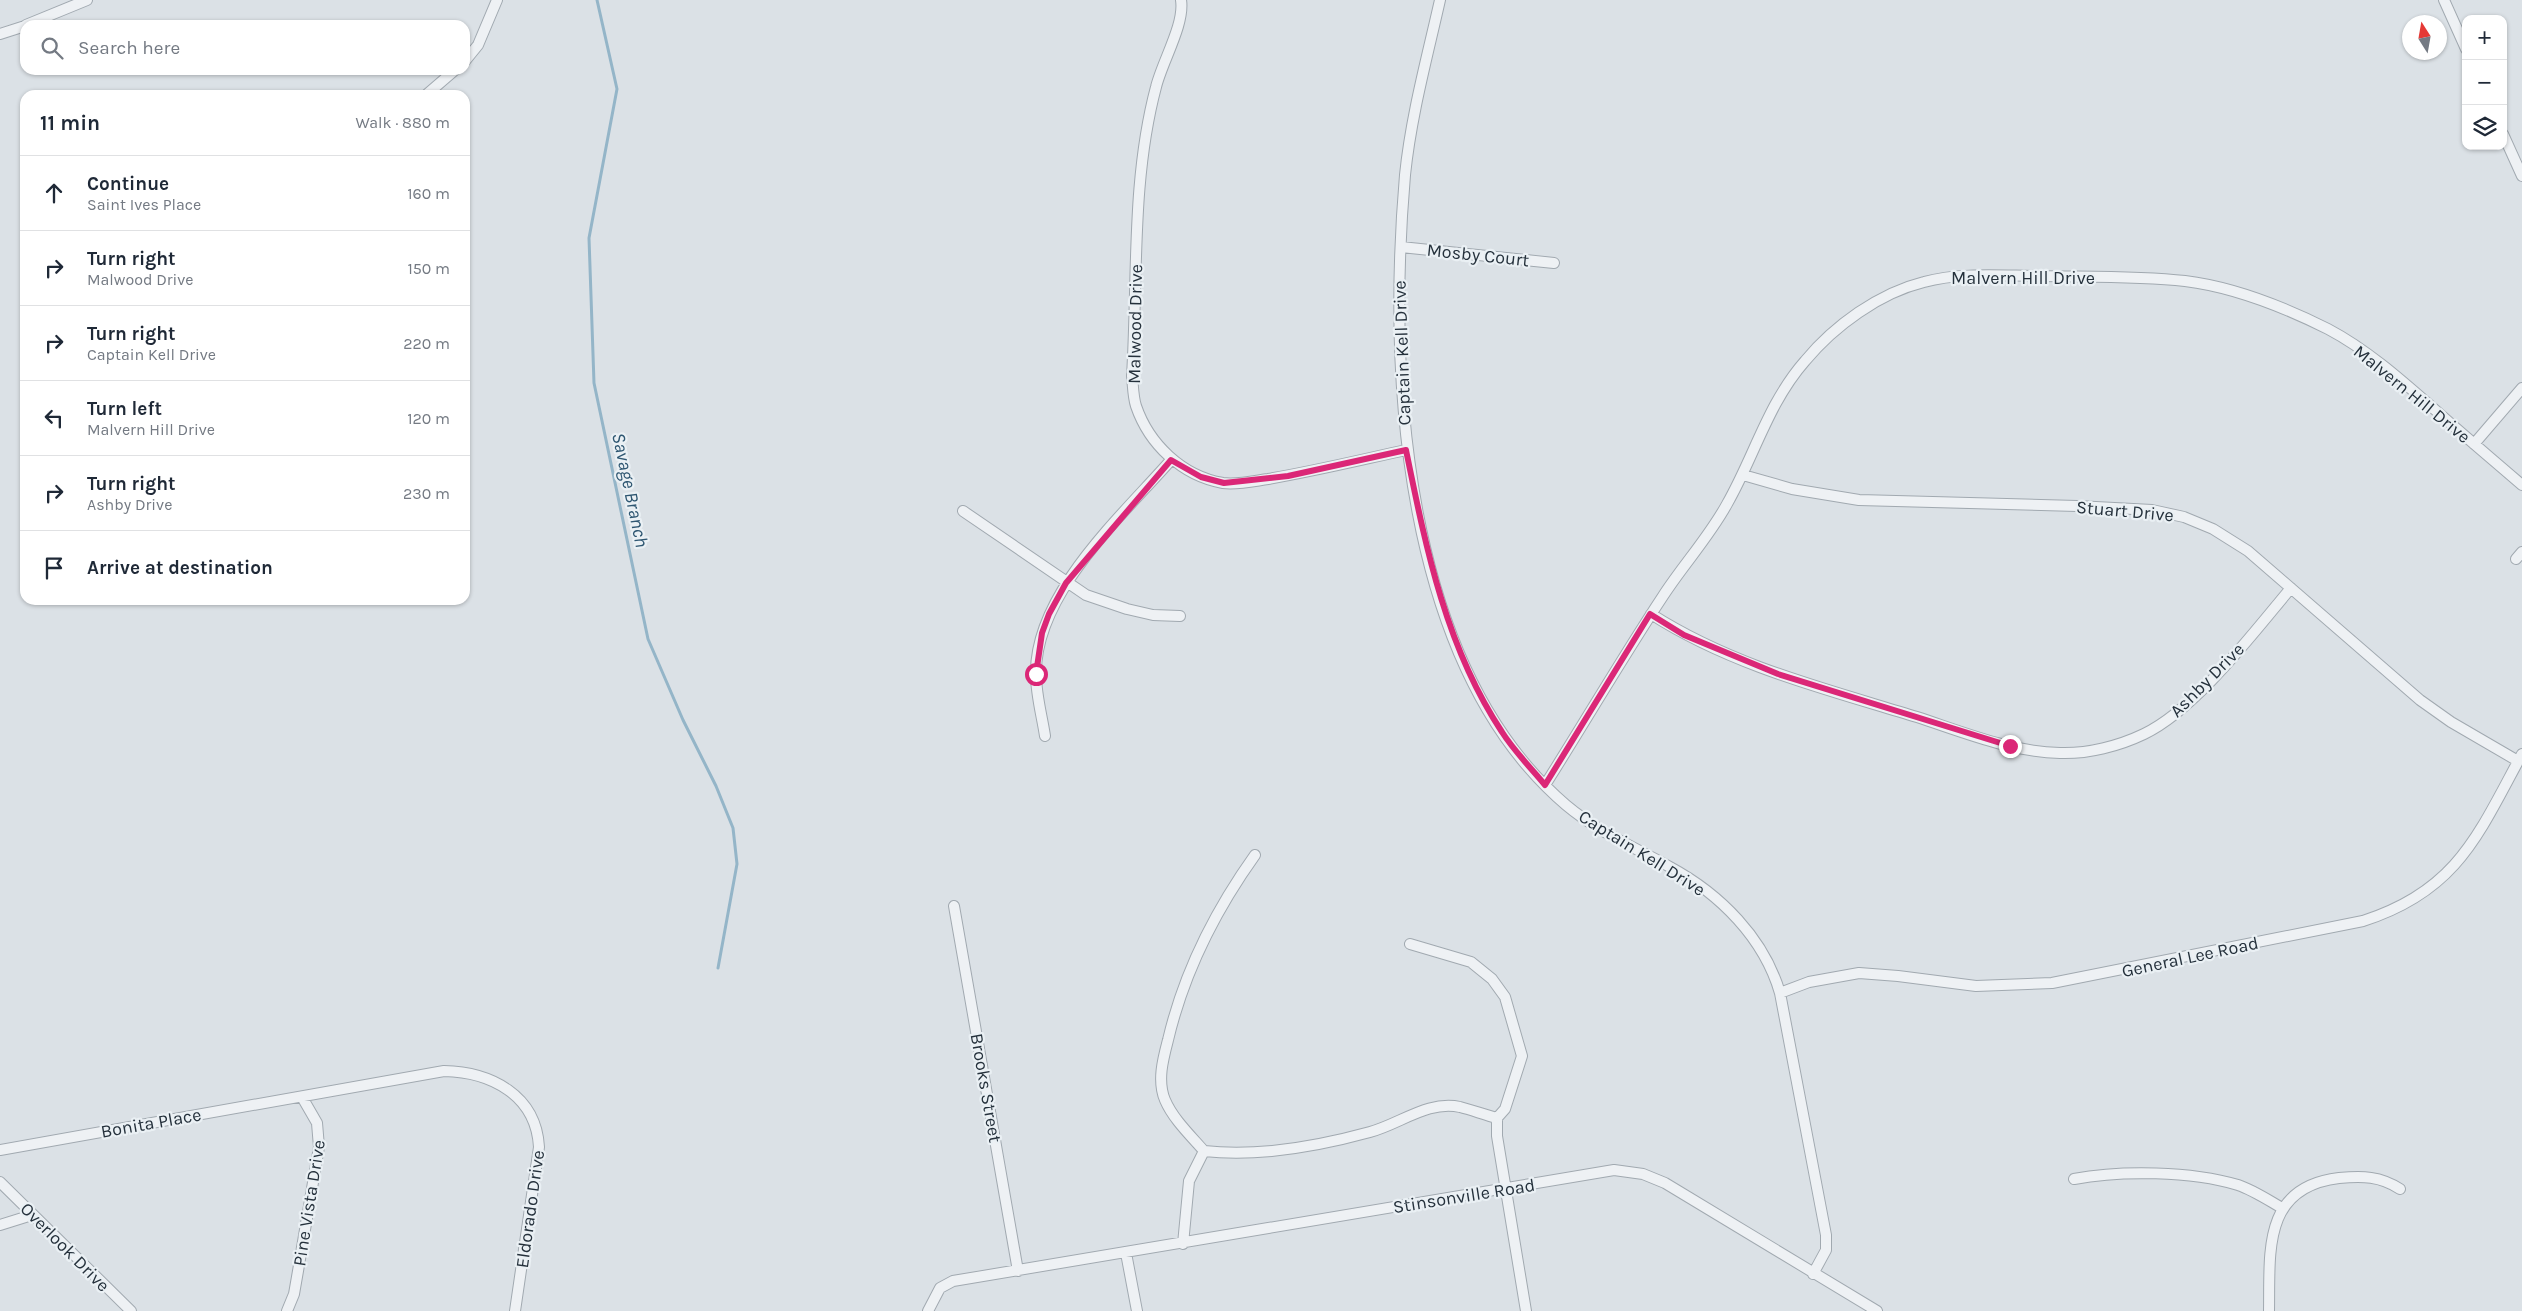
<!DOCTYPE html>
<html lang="en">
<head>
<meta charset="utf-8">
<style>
	:root { --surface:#fff; --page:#f6f6f7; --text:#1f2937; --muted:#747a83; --line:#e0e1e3 }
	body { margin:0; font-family:Karla,sans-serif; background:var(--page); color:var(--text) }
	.controls { position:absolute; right:15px; top:15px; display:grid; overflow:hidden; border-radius:10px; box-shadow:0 1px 4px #0004 }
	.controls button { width:45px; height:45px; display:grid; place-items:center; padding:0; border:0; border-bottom:1px solid var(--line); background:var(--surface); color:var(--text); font:25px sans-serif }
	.compass { position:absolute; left:2402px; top:15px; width:45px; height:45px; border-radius:50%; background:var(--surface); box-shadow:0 1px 4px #0004; rotate:349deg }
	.stop { position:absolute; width:15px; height:15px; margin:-11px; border:4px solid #db2777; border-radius:50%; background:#fff }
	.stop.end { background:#db2777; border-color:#fff; box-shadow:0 1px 5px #0008 }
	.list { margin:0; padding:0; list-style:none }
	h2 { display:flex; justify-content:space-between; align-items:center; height:65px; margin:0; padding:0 20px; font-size:21px }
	h2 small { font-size:16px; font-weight:400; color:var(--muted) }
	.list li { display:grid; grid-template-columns:32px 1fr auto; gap:15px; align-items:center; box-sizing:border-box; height:75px; padding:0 20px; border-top:1px solid var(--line) }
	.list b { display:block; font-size:19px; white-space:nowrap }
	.list p { margin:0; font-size:16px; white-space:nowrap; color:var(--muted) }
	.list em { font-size:16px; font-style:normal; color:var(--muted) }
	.icon { flex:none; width:28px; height:28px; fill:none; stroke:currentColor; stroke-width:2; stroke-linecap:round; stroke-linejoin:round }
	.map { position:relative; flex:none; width:2522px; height:1311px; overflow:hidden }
	.search { position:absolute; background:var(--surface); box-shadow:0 1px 4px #0004; left:20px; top:20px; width:450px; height:55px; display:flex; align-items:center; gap:12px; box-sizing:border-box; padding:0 18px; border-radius:15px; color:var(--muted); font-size:19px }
	.panel { position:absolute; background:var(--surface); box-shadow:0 1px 4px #0004; left:20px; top:90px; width:450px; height:515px; border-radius:15px }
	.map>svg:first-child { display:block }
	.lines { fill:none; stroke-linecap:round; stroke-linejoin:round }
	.stream { stroke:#94b5c8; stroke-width:3 }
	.street-casing { stroke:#a1a9b0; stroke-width:12 }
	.street { stroke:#eef1f4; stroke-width:10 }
	.route { stroke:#db2777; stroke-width:6 }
	.labels { text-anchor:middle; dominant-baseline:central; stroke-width:4.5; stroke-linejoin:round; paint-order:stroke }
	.street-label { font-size:18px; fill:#25313c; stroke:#eaf0f4 }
	.water-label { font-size:19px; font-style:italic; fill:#2e5671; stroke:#eaf0f4 }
</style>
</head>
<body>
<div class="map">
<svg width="2522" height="1311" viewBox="0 0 2522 1311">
	<rect width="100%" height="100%" fill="#dbe1e6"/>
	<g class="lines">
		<path class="stream" d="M597 0 617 89 589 238 594 383 648 639 683 720 716 786 733 828 737 864 718 968"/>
		<defs>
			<path id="street" d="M1181 0C1185 24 1162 62 1156 87 1131 181 1138 279 1132 376 1133 385 1133 397 1136 406 1149 444 1182 476 1223 483 1237 485 1254 481 1268 479 1315 471 1360 460 1406 450
				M1440 0C1427 58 1411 116 1405 175 1388 374 1402 665 1566 805 1598 832 1634 847 1670 867 1720 894 1764 938 1780 993L1826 1235V1250L1813 1274
				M2444 0 2466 49
				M26 25 87 0
				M0 34 25 26
				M465 61 478 45 497 0
				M426 95 455 70
				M2503 134 2522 176
				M1401 247 1554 263
				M2474 444 2522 388
				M1743 475 1792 489 1859 500 2077 506 2152 510 2184 517 2213 529 2248 551 2420 700 2451 722 2518 761
				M963 511 1086 595 1127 609 1153 615 1180 616
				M2516 559 2522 552
				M1651 614C1732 666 1826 689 1917 717 1963 732 2011 752 2060 753 2088 754 2119 746 2144 734 2196 709 2253 633 2291 588
				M1045 736C1042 716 1036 695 1036 675 1034 594 1122 516 1171 460
				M1545 785C1585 722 1622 658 1663 596 1683 565 1709 537 1727 504 1754 457 1768 403 1805 361 1834 326 1879 293 1924 282 1961 272 2003 276 2041 276 2089 277 2138 276 2185 281 2234 287 2284 307 2328 329 2366 349 2400 379 2433 408 2462 434 2492 459 2522 485
				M1255 855C1215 911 1184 972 1168 1040 1163 1059 1157 1081 1165 1100 1173 1119 1191 1136 1204 1151 1256 1157 1319 1146 1370 1132 1400 1124 1428 1100 1460 1107 1472 1110 1485 1115 1497 1118
				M954 906 1018 1271
				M1410 944 1471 962 1492 979 1505 997 1522 1056 1505 1109 1497 1118V1136L1526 1311
				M1780 993 1809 982 1859 973 1898 976 1976 986 2052 983 2363 921C2457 891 2478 835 2522 754
				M0 1150 444 1071C491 1072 536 1095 539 1147L515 1311
				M2074 1179C2121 1170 2191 1171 2238 1185 2253 1190 2268 1200 2282 1208
				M0 1182 131 1311
				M0 1225 32 1215
				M1183 1244 1189 1181 1204 1151
				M1126 1253 1137 1311
				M287 1311 294 1294 298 1271 319 1147 317 1123 302 1097
				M928 1311 940 1288 953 1281 1614 1170 1643 1174 1665 1183 1877 1311
				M2269 1311C2270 1252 2262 1187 2339 1178 2363 1176 2380 1176 2400 1189"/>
		</defs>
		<use href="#street" class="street-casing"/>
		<use href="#street" class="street"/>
	</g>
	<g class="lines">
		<path class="route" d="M1036 674 1042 633 1049 614 1066 583 1171 460 1201 477 1224 483 1288 476 1406 450C1426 548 1446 648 1502 732 1514 751 1531 768 1545 785L1650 614 1684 635 1778 674 2010 746"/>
	</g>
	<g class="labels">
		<g class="street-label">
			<text transform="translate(1478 255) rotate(6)">Mosby Court</text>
			<text x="2023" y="278">Malvern Hill Drive</text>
			<text transform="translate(1135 324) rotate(-89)">Malwood Drive</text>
			<text transform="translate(1402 353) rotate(-92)">Captain Kell Drive</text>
			<text transform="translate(2412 394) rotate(39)">Malvern Hill Drive</text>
			<text transform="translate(2125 511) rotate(5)">Stuart Drive</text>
			<text transform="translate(2207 680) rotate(-45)">Ashby Drive</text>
			<text transform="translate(1642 853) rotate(32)">Captain Kell Drive</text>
			<text transform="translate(2190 957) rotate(-12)">General Lee Road</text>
			<text transform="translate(986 1088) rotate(80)">Brooks Street</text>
			<text transform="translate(151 1123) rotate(-10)">Bonita Place</text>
			<text transform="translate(1464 1196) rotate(-9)">Stinsonville Road</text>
			<text transform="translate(309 1203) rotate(-81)">Pine Vista Drive</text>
			<text transform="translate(530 1209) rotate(-82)">Eldorado Drive</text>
			<text transform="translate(65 1247) rotate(45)">Overlook Drive</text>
		</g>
		<g class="water-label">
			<text transform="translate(630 490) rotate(78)">Savage Branch</text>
		</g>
	</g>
</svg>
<div class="controls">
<button>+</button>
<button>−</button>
<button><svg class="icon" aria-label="layers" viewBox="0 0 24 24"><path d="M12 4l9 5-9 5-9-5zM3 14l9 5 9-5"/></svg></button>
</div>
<svg class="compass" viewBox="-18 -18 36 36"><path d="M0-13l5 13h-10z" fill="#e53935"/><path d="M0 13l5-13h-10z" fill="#747a83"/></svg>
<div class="stop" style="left:1036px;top:674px"></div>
<div class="stop end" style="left:2010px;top:746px"></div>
<div class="search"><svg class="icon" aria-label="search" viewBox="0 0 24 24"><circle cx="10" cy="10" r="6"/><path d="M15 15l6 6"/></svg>Search here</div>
<section class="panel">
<h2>11 min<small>Walk · 880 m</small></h2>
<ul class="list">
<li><svg class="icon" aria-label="ahead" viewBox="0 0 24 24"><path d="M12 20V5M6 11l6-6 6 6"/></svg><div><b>Continue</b><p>Saint Ives Place</p></div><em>160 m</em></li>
<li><svg class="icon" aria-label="right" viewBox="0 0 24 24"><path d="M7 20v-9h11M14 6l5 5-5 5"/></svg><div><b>Turn right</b><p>Malwood Drive</p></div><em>150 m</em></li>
<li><svg class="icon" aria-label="right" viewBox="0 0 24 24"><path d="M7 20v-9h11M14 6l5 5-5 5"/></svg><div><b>Turn right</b><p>Captain Kell Drive</p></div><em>220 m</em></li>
<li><svg class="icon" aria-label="left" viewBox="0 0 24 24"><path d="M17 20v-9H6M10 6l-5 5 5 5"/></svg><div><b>Turn left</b><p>Malvern Hill Drive</p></div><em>120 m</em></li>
<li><svg class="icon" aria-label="right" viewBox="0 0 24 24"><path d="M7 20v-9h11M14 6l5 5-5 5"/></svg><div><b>Turn right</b><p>Ashby Drive</p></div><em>230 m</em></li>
<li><svg class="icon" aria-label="arrive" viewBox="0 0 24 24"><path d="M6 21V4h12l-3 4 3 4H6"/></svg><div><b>Arrive at destination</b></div></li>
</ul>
</section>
</div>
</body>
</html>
